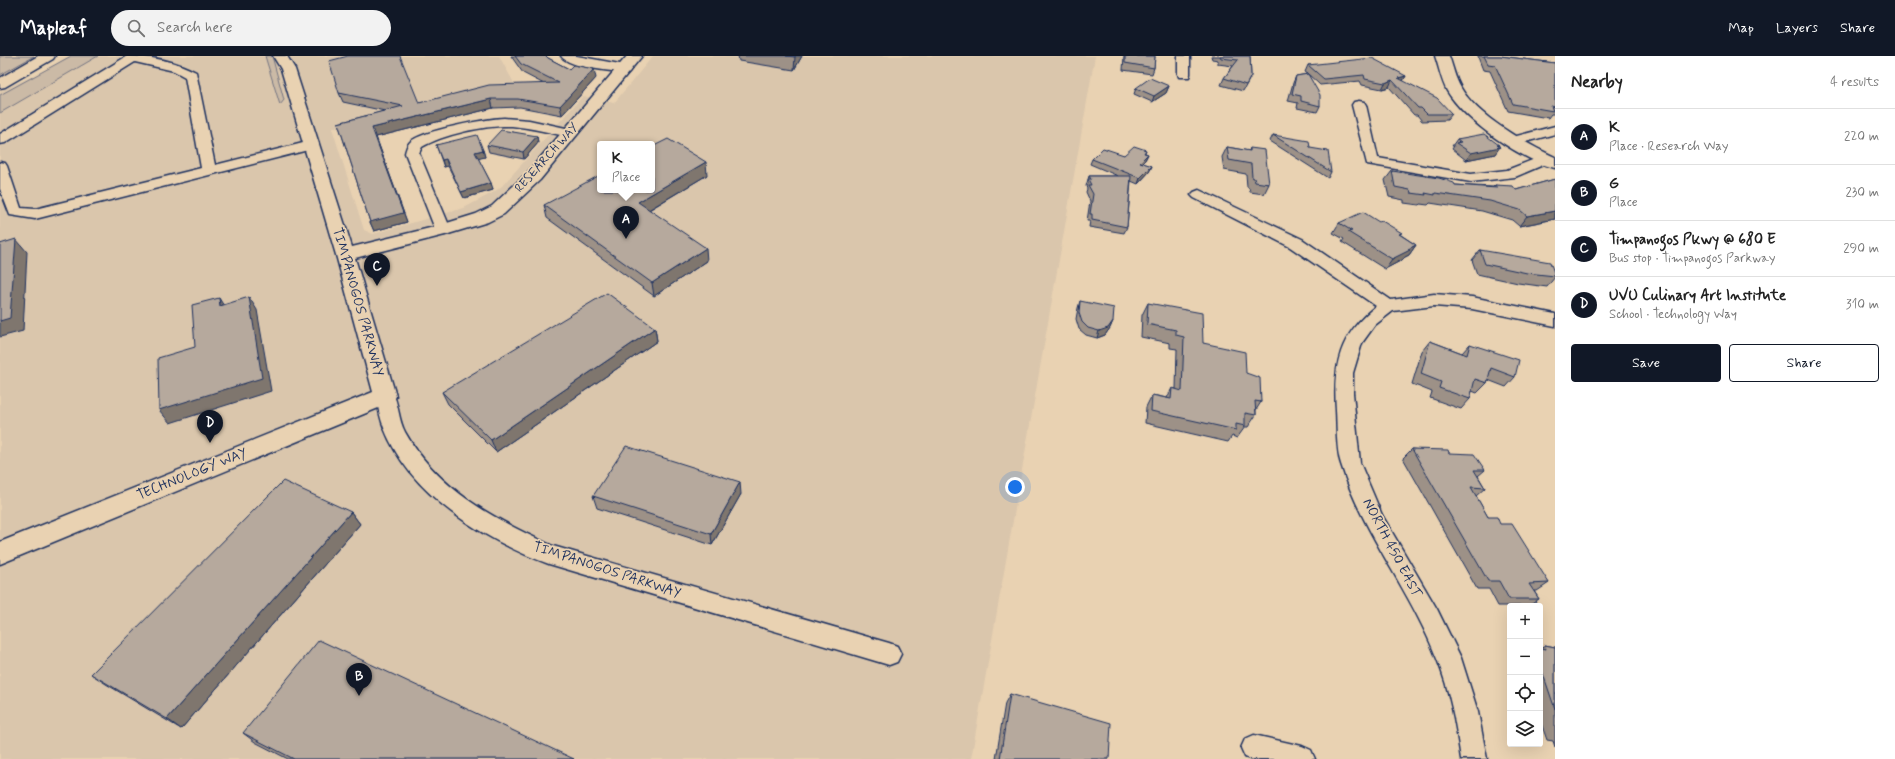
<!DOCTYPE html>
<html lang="en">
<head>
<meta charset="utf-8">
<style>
	:root { --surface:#fff; --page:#f2f2f2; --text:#222; --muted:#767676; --line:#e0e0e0; --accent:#111827 }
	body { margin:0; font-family:Mynerve,sans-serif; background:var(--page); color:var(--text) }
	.controls { position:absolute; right:12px; bottom:12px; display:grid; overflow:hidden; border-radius:4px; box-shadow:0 4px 16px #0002 }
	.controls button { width:36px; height:36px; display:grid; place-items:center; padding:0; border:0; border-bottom:1px solid var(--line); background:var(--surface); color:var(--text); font:20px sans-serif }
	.you { position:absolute; left:1015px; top:431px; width:14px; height:14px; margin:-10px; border:3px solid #fff; border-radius:50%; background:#1a73e8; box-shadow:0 0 0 6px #1a73e833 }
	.badge { display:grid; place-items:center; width:26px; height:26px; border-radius:50%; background:var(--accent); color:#fff; font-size:13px; font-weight:700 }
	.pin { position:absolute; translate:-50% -33px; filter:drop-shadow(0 1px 2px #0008) }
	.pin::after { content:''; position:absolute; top:21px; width:14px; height:12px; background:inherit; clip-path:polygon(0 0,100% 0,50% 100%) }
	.popup { position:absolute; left:597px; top:85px; width:58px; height:52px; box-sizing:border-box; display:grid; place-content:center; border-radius:4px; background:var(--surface); filter:drop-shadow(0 1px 3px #0005); font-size:13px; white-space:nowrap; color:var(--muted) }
	.popup b { font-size:15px; color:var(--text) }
	.popup::after { content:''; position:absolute; left:50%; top:100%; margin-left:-8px; border:8px solid transparent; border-top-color:var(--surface) }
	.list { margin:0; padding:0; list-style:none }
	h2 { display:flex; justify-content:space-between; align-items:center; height:52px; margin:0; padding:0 16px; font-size:17px }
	h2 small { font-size:13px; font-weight:400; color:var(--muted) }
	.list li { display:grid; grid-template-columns:26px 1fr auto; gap:12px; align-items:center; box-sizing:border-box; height:56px; padding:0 16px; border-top:1px solid var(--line) }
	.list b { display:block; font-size:15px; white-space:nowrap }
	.list p { margin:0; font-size:13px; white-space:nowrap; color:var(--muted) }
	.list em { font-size:13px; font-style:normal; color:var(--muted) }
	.actions { display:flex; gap:8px; padding:12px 16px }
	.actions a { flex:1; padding:9px 0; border:1px solid var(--accent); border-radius:4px; text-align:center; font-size:14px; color:var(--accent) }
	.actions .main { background:var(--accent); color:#fff }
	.icon { flex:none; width:22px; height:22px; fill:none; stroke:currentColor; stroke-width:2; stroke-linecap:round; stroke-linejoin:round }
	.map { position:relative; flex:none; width:1555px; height:703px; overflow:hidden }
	header { display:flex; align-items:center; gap:24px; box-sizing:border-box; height:56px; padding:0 20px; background:var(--accent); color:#fff }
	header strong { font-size:19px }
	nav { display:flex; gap:22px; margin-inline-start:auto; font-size:14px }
	.search { width:280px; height:36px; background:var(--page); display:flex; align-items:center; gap:10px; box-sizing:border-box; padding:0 14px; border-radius:22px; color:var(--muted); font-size:15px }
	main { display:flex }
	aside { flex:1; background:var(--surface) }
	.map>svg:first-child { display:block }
	.built { fill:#dac6ac; fill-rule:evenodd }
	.green { fill:#cbbaa6; stroke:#737482 }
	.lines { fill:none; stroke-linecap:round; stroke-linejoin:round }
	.street-casing { stroke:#1b2f5e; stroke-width:3 }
	.secondary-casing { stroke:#1b2f5e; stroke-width:3 }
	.street { fill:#e9d2b2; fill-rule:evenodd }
	.secondary { fill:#e9d2b2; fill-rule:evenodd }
	.wall { fill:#9d9187; stroke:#1b2f5e }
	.shaded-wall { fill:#7f766e; stroke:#1b2f5e }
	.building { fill:#b6a99d; stroke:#1b2f5e }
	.labels { text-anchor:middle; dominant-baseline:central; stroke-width:3.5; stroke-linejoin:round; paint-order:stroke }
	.far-street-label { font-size:12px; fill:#1b2f5e; stroke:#e9d2b2 }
	.street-label { font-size:14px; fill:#1b2f5e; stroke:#e9d2b2 }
</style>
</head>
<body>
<header>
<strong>Mapleaf</strong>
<div class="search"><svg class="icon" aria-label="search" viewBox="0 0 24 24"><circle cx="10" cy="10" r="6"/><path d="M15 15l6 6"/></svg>Search here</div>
<nav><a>Map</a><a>Layers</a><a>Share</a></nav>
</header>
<main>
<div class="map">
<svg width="1555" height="703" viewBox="0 0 1555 703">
	<rect width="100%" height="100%" fill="#e9d2b2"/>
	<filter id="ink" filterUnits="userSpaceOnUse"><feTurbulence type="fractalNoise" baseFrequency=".025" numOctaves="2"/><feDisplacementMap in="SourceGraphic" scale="8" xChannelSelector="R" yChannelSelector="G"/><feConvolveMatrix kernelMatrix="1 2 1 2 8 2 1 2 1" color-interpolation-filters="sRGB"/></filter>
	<g filter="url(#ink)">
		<path class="built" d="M69 0H499L514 27 332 72 364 174 373 178 464 152 494 136 502 130 583 40 614 47 653 0H1095L971 703H0V35L41 16ZM600 88H652V134H600Z"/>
		<path class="green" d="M0 0H34L0 19Z
			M71 0H98L0 57V39Z
			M265 0H272L284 44 280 49Z"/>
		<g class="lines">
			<defs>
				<path id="street" d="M127 0C150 0 175 5 196 16L215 109 311 85 316 86 318 89 316 92 35 163 10 159 0 133V106L5 107 7 110 21 152 35 153 201 112 185 21 174 15 135 6 5 87 0 88V78Z
					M561 0H577L625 9 629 10 631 13 629 16 625 17C610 14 569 12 561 0Z
					M1178 0H1190V18L1189 21H1179L1178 18Z
					M1359 45 1364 46 1366 49 1378 102 1471 118 1507 114 1545 99 1550 100 1552 103 1550 106 1515 121 1471 126 1367 108 1352 49 1354 46Z
					M504 62 529 64 575 74 577 77 575 80 570 81C551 77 532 72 512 70 486 69 444 78 422 91L419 97 451 174 449 178 443 179 437 178 405 97C406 93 407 89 410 86 423 74 486 63 504 62Z
					M1555 70V78L1514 89 1509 88 1507 85 1509 82Z
					M1199 134 1302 183 1391 244 1434 238 1472 241 1555 258V270L1472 253 1434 250 1393 255 1375 269 1362 287 1353 317V337L1360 407 1382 459 1437 553 1461 602 1478 656 1487 703H1461C1456 669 1450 635 1437 603 1411 535 1363 478 1341 408 1336 394 1337 370 1336 354 1333 309 1339 279 1376 250L1290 191 1194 142 1191 139 1194 136Z
					M385 333 392 335C399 348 398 363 405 376 437 433 495 464 553 490L889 587 897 590 901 598 897 606 889 609 549 508C484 484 410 439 384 372 380 362 378 351 376 340L378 335Z
					M1254 679 1302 690 1311 694 1315 703H1250L1245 701 1241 692 1245 683Z"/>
				<path id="secondary" d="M38 0H55L53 3 5 31 0 32V22Z
					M273 0H287L295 13 352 191 434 171 476 158 492 150 528 116 627 0H642L540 124 504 158 488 166 445 179 355 202 396 340 393 346 0 508V486L373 336 336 199 281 13Z
					M1435 0H1449C1453 11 1455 22 1461 32 1477 60 1526 88 1555 101V112C1521 104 1465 65 1447 35 1441 24 1439 11 1435 0Z"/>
			</defs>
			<use href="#street" class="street-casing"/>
			<use href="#secondary" class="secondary-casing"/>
			<use href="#street" class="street"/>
			<use href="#secondary" class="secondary"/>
		</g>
		<path class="wall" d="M511 0H546L548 2 569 13 596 22 562 59 520 51 493 52 376 81 407 166 374 175 370 166 338 67 385 55 343 46 339 37 419 47 544 28 523 17Z
			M738 0H802L794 14 739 5Z
			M1124 0H1155L1154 12 1152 18 1123 14Z
			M1211 0H1250L1251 20 1248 26 1243 35 1221 29 1224 22 1233 10 1218 8V4L1212 3Z
			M1478 0H1500L1555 7V58H1551L1548 62 1508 55 1490 15 1483 14 1478 1Z
			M1308 9 1406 20 1403 25 1452 58 1447 64 1422 65 1417 59H1414L1389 31 1382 33 1362 29 1360 25 1320 29 1308 18 1320 50 1317 56 1297 52 1298 47 1288 45 1293 27 1296 20 1308 18 1305 16Z
			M1169 30 1166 37 1152 46 1134 38 1136 32Z
			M1273 79 1310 92 1331 116 1328 122 1270 85Z
			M537 80 538 87 524 103 489 96 487 89Z
			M1457 83 1499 89 1495 98 1466 104 1452 93 1454 90H1452Z
			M436 89 483 94 485 101 478 102 491 127 493 134 464 142 448 110 444 111Z
			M1227 91 1249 95 1250 92 1269 128 1264 138 1250 136 1249 132 1247 131 1246 118 1224 114 1222 101Z
			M1146 94 1145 97 1148 98 1145 104 1142 107 1152 110 1149 116 1138 128 1131 125 1127 171 1124 177 1089 171 1090 165H1087L1090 145 1086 136 1087 133 1086 130 1089 120H1118L1090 108 1092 103 1124 99Z
			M1392 115 1455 129 1493 131 1495 129 1516 134 1555 123V163L1519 170 1512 164 1482 155 1430 147 1428 149 1420 148 1419 149 1404 147V144L1389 141 1385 124Z
			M707 119 649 154 707 205 654 240 547 162 544 149Z
			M1339 167 1401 179 1416 189 1409 199 1405 201 1402 204 1385 213 1342 186 1344 183 1333 177Z
			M1480 194 1555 219V221L1547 231 1518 227 1477 218 1472 204Z
			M1080 245 1113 265 1110 272 1105 279 1097 282 1086 279 1079 273 1076 263 1078 252Z
			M1148 247 1203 287 1246 317 1261 346 1256 354V359L1248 371H1245L1237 382 1232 380 1228 386 1145 367 1146 351 1152 339 1167 342 1172 332 1176 333 1177 293 1170 292V287L1141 281 1142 259Z
			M655 272 657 285 496 396 448 348 442 336Z
			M1430 285 1462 297 1470 288 1515 321 1506 331 1488 324 1487 327 1477 337 1472 335 1470 343 1461 353 1430 342 1432 336 1412 328 1422 295Z
			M1412 393 1449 397 1485 414 1478 420 1485 432 1476 440 1488 461 1500 468 1549 527 1537 535H1534L1539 543 1529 550H1498L1489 533H1477L1403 402Z
			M741 438 712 489 597 452 593 440Z
			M351 456 360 468 181 673 106 628 91 618Z
			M1545 589 1555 591V691L1553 685 1547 684 1541 667H1540V592Z
			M1010 638 1109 703H996L1005 647Z
			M243 677 574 703H288L255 686Z"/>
		<path class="shaded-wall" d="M795 0H802L794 14 795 1Z
			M594 13 596 22 562 59 560 50Z
			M1406 20 1402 26 1398 22Z
			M1392 24 1389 31 1382 33 1385 27Z
			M1169 30 1166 37 1152 46 1154 40Z
			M491 43 493 52 376 81 407 166 374 175 370 166 372 72Z
			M537 80 538 87 524 103 523 96Z
			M1497 89H1499L1497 92 1500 91 1495 98 1466 104 1471 97Z
			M483 94 485 101 477 103 475 96Z
			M1148 98 1145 104 1138 111 1140 106Z
			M446 103 448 110 444 111 442 104Z
			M706 106 707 119 640 159 638 146Z
			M1152 110 1149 116 1138 128 1140 122Z
			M491 127 493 134 464 142 461 136Z
			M1555 155V163L1519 170 1527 160Z
			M16 183 27 196 23 275 0 281V265Z
			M1416 189 1409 199 1405 201 1402 204 1385 213 1392 203 1408 193Z
			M706 192 707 205 654 240 652 227Z
			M249 241 257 254 271 335 170 367 159 354Z
			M219 242 227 255 220 250Z
			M1113 265 1110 272 1105 279 1097 282 1099 275Z
			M655 272 657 285 496 396 491 384Z
			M740 426 741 438 712 489 711 478Z
			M351 456 360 468 181 673 167 663Z"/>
		<path class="building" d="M348 0H400L419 47 489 29 559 27 521 8 515 0H546L548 2 569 13 573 9 594 13 560 50 518 43H491L372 72 403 157 370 166 338 67 403 50 339 37 329 5Z
			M786 0H795V1Z
			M1125 0H1155L1154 12 1125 7Z
			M1220 0H1250L1251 20 1246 29 1224 22 1238 4 1221 2Z
			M1484 0H1500L1555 7V51L1551 50 1553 55 1513 48 1495 9 1488 8Z
			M1372 2 1406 20 1398 22 1437 42 1452 58H1427L1421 52H1418L1392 24 1385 27 1365 23 1364 19 1324 23 1308 9Z
			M1308 18 1320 39V50L1301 45V40L1292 38 1296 20Z
			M1150 22 1169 30 1154 40 1136 32Z
			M501 74 537 80 523 96 487 89Z
			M1484 78 1499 89H1497L1500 91 1471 97 1456 87 1461 86 1457 83Z
			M477 79 483 94 475 96 491 127 461 136 446 103 442 104 436 89Z
			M1273 79 1309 85 1310 92 1328 95 1331 116Z
			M668 83 706 106 638 146 706 192 652 227 544 149 600 119V134H652V91Z
			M1134 90 1146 94 1144 97 1148 98 1140 106 1152 110 1140 122 1092 103 1103 92 1124 99Z
			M1227 91 1250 95V92L1265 94 1269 128 1255 126 1254 122 1252 121 1251 108 1229 104Z
			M1392 115 1439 122 1454 127 1455 129 1497 132 1495 129 1513 130 1516 134 1555 123V155L1527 160 1520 154 1490 145 1435 137V139L1425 137 1426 139 1411 137 1410 134 1395 131Z
			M1089 120H1131L1127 171 1092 164V158H1090L1093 138 1088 129H1091L1088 123H1091Z
			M1363 156 1379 166 1382 165 1402 177 1399 178 1416 189 1408 193 1410 194 1392 203 1348 176 1352 175 1339 167Z
			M16 183 10 262 0 265V188Z
			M1480 194 1550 206 1555 219V220L1527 217 1485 208Z
			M607 237 655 272 491 384 442 336Z
			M249 241 262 322 159 354 158 302 195 291 192 249 219 242 220 250Z
			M1080 245 1114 252 1113 265 1108 272 1099 275 1088 272 1082 266 1079 257Z
			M1148 247 1202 257 1203 287 1245 296 1246 317 1260 322 1261 346 1255 345 1256 359 1245 357V370L1236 368V374L1151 355 1152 339 1171 343 1172 332 1182 335 1184 281 1176 279V274L1147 268Z
			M1430 285 1467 299 1470 288 1519 304 1515 321 1491 312 1487 327 1475 323 1470 343 1439 332 1441 326 1421 318Z
			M626 390 740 426 711 478 593 440Z
			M1412 393 1448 394 1449 397 1474 398 1485 414H1474L1485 432 1471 431 1488 461H1497L1500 468H1512L1549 527 1529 528 1539 543H1509L1499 525H1488Z
			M283 425 351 456 167 663 91 618Z
			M319 584 574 703H294L243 677Z
			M1545 589 1555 591V653L1541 612H1540V592L1546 593Z
			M1010 638 1111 667 1109 703H1000Z"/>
	</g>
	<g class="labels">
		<g class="far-street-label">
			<text transform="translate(547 102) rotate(-48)">RESEARCH WAY</text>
		</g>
		<g class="street-label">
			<text transform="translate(358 246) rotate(74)">TIMPANOGOS PARKWAY</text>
			<text transform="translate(192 418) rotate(-22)">TECHNOLOGY WAY</text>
			<text transform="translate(1392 492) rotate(62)">NORTH 450 EAST</text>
			<text transform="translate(607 514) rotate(18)">TIMPANOGOS PARKWAY</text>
		</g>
	</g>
</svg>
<div class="controls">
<button>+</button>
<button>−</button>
<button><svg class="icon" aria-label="locate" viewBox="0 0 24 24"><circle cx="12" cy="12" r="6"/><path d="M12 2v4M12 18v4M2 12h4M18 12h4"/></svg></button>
<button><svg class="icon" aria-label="layers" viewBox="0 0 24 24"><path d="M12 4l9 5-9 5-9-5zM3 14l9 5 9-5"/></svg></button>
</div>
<div class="you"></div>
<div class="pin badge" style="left:626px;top:183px">A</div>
<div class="popup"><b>K</b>Place</div>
<div class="pin badge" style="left:359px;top:640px">B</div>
<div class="pin badge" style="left:377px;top:230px">C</div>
<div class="pin badge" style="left:210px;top:387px">D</div>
</div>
<aside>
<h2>Nearby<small>4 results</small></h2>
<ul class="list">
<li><span class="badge">A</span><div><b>K</b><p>Place · Research Way</p></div><em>220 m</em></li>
<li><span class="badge">B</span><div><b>G</b><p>Place</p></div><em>230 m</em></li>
<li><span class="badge">C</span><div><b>Timpanogos Pkwy @ 680 E</b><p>Bus stop · Timpanogos Parkway</p></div><em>290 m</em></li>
<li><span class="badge">D</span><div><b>UVU Culinary Art Institute</b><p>School · Technology Way</p></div><em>310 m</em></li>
</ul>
<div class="actions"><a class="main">Save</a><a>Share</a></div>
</aside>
</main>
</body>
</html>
